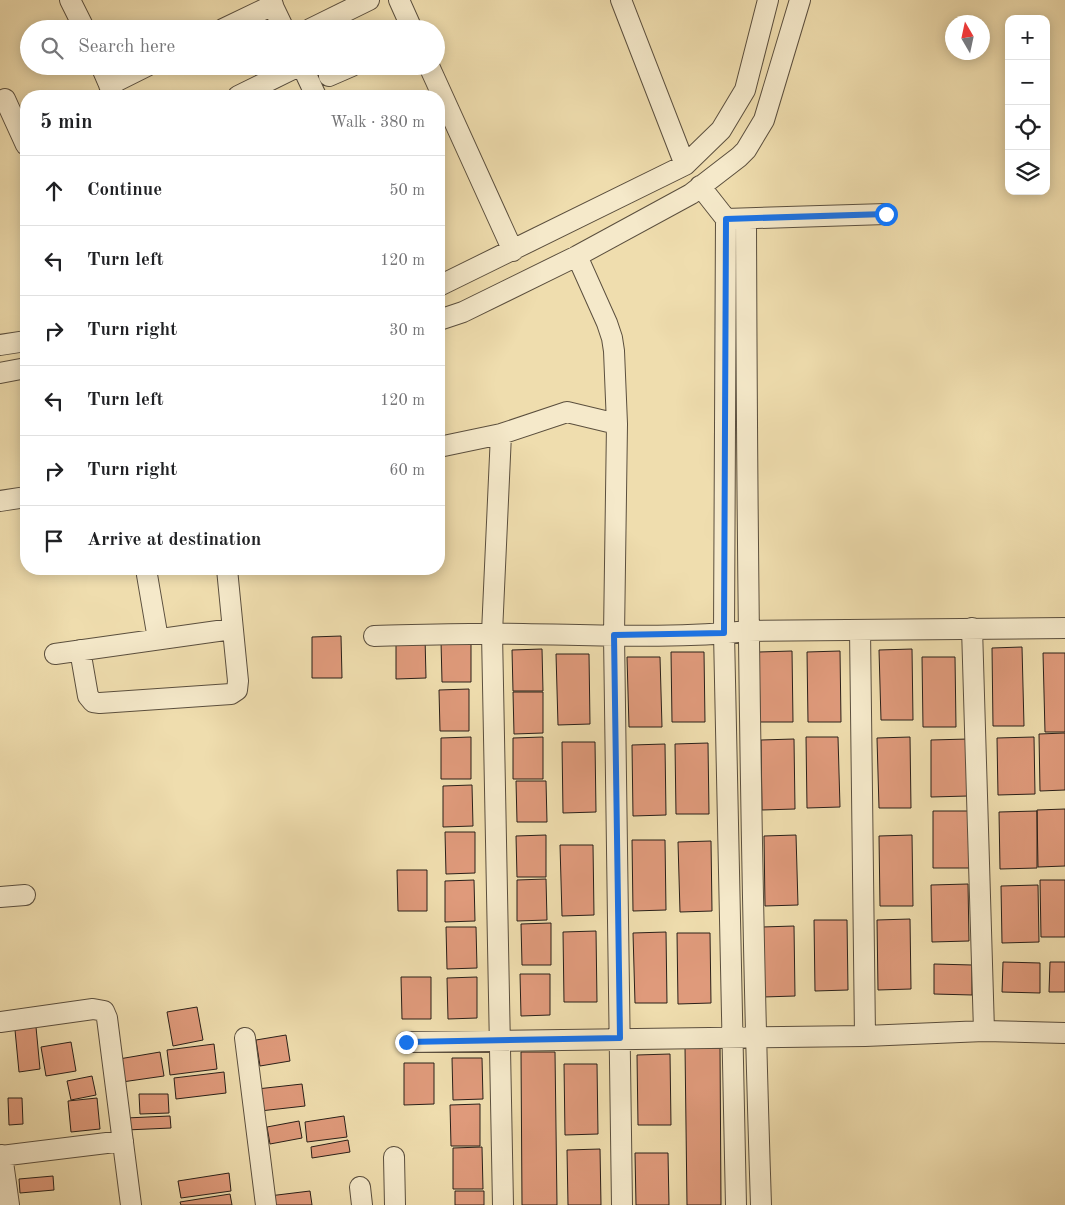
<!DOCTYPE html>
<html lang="en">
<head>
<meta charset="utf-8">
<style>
	:root { --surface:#fff; --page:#f2f2f2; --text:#202124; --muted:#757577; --line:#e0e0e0 }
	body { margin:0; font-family:"Old Standard TT",serif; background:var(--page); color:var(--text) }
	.controls { position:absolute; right:15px; top:15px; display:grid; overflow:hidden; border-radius:10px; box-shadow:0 2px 12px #0003 }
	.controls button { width:45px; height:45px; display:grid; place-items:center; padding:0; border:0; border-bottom:1px solid var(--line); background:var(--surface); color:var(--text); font:25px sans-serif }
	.compass { position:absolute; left:945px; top:15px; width:45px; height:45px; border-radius:50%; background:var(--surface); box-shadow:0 2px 12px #0003; rotate:351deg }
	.stop { position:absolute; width:15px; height:15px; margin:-11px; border:4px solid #1a73e8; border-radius:50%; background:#fff }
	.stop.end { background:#1a73e8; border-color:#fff; box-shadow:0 1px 5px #0008 }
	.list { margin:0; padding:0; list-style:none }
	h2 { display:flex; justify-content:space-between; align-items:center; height:65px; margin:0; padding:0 20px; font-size:21px }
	h2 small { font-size:16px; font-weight:400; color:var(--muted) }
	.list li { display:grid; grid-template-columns:32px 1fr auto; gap:15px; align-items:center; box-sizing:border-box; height:70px; padding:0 20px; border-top:1px solid var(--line) }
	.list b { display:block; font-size:19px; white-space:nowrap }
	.list em { font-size:16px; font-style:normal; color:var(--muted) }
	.icon { flex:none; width:28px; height:28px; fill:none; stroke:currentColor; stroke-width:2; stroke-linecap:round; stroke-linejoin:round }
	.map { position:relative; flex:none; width:1065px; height:1205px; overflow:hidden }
	.search { position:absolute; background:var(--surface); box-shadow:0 2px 12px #0003; left:20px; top:20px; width:425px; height:55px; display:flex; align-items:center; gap:12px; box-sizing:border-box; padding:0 18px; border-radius:28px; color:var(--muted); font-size:19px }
	.panel { position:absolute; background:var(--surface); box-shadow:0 2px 12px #0003; left:20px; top:90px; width:425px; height:485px; border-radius:20px }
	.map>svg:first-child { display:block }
	.building { fill:#df9a7b; stroke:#2a2019 }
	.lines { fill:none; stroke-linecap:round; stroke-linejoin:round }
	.minor-casing { stroke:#5b4f3e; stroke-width:22 }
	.minor { stroke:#f5e9ca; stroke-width:20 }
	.route { stroke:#1a73e8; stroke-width:6 }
</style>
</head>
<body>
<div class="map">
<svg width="1065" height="1205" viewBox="0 0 1065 1205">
	<rect width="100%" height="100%" fill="#efddae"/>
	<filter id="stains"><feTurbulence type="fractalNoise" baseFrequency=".004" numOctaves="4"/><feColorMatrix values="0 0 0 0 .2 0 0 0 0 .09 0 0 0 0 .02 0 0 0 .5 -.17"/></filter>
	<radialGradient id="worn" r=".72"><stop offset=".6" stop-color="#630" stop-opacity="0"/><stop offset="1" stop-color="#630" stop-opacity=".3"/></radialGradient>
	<path class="building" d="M341 636 342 678H312V637Z
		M425 637 426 678 396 679V638Z
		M471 640V682H442L441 641Z
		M1022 647 1024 726H993L992 648Z
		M542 649 543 691H513L512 650Z
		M912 649 913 720H881L879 650Z
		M792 651 793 722H760L759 652Z
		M840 651 841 722H808L807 652Z
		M671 652H704L705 722H672Z
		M1043 653H1065V732H1045Z
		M556 654H589L590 724 558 725Z
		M627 657H660L662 727H629Z
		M922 657H955L956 727H923Z
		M469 689V731H440L439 690Z
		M513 692H543V733L514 734Z
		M1065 733V790L1040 791 1039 734Z
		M471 737V779H441V738Z
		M543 737V779H513V738Z
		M806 737H838L840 807 807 808Z
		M910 737 911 808H879L877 738Z
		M1034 737 1035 794 998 795 997 738Z
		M794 739 795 809 762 810 761 740Z
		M968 739V796L931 797V740Z
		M562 742H595L596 812 563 813Z
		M708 743 709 814H676L675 744Z
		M665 744 666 815 633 816 632 745Z
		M516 781H546L547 822H517Z
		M472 785 473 826 443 827V786Z
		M1065 809V866L1038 867 1037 810Z
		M933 811H969L970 868H933Z
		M1037 811V868L1000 869 999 812Z
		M445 832H475V873L446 874Z
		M546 835V877H517L516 836Z
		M796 835 798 905 765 906 764 836Z
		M912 835 913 906H880L879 836Z
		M632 840H665L666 910 633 911Z
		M711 841 712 911 680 912 678 842Z
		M560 845H593L594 915 562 916Z
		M397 870H427V911H398Z
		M546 879 547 920 517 921V880Z
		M474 880 475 921 445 922V881Z
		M1040 880H1065V937H1041Z
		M968 884 969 941 932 942 931 885Z
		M1038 885 1039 942 1002 943 1001 886Z
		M910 919 911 989 878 990 877 920Z
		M814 920H847L848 990 815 991Z
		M551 923V965H522L521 924Z
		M794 926 795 996 763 997 762 927Z
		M446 927H476L477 968 447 969Z
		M596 931 597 1002H564L563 932Z
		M666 932 667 1003H635L633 933Z
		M677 933H710L711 1003 678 1004Z
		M1003 962 1040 963V993L1002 992Z
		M1050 962H1065V992H1049Z
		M934 964 972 965V995L934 994Z
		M520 974H550V1015L521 1016Z
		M401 977H431V1019H402Z
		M477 977V1018L448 1019 447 978Z
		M197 1007 203 1040 173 1046 167 1012Z
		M36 1027 40 1069 19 1072 15 1030Z
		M286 1035 290 1061 260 1066 256 1040Z
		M71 1042 76 1071 46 1076 41 1047Z
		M214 1044 217 1069 170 1075 167 1050Z
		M720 1046 721 1205H687L685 1047Z
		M160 1052 164 1076 122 1082 119 1059Z
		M521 1052H555L557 1205H522Z
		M670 1054 671 1125H638L637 1055Z
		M452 1058H482L483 1099 453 1100Z
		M404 1063H434V1104L404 1105Z
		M564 1064H597L598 1134 565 1135Z
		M224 1072 226 1093 176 1099 174 1078Z
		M92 1076 96 1095 71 1100 67 1081Z
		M302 1084 305 1106 260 1111 257 1089Z
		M139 1094H168L169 1113 140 1114Z
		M8 1098H22L23 1124 9 1125Z
		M97 1098 100 1129 71 1132 68 1101Z
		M480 1104V1146H451L450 1105Z
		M170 1116 171 1128 126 1130V1118Z
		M344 1116 347 1137 307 1142 305 1122Z
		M299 1121 302 1138 270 1144 267 1127Z
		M348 1140 350 1152 312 1158 311 1147Z
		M482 1147 483 1189H453V1148Z
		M600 1149 601 1205H568L567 1150Z
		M635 1153H668L669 1205H636Z
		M229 1173 231 1191 181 1198 178 1181Z
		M53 1176 54 1190 20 1193 19 1179Z
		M310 1191 312 1205H270L269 1196Z
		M455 1191H484V1205H455Z
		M230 1194 232 1205H181L180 1202Z"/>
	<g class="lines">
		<defs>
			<path id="minor" d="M70 0 84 28
				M270 0 284 29
				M399 0 412 29
				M621 0 685 165
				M223 29 273 5
				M310 29 369 0
				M101 66 114 96
				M302 66 316 96
				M429 66 513 251
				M329 76 352 66
				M109 85 147 66
				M238 96 299 66
				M5 99 26 145
				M700 186 726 219 886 214
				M726 219 724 633 736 1205
				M746 219C747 548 750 876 761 1205
				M577 256 607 323 612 338 614 351 617 424 614 635 622 1205
				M439 286 685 165 721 130 745 90 768 0
				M439 320 463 312 577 256 691 194 739 157 746 150 764 120 800 0
				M0 345 26 341
				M0 373 26 368
				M501 434 492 633 503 1205
				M439 447 501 434 567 412 617 424
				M0 501 26 497
				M146 569 158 639
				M972 628 984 1031
				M860 630 865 1036
				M374 636C424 635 473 633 523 634 597 635 674 639 748 631L1065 628
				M80 650 88 696 93 702 100 703 231 694 237 690 238 681 227 569
				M55 654 232 629
				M0 897 25 895
				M0 1022 93 1009 104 1011 107 1018 131 1205
				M245 1038 266 1205
				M406 1042 865 1036 984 1031 1065 1033
				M2 1155 9 1205
				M0 1156 123 1141
				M394 1157 395 1205
				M360 1187 362 1205"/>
		</defs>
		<use href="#minor" class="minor-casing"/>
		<use href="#minor" class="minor"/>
	</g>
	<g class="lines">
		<path class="route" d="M406 1042 620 1038 614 635 724 633 726 219 886 214"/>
	</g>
	<rect width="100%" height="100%" filter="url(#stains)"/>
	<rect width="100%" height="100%" fill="url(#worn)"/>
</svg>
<div class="controls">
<button>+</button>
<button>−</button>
<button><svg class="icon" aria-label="locate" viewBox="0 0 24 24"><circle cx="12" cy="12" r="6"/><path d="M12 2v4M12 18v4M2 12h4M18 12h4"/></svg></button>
<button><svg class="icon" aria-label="layers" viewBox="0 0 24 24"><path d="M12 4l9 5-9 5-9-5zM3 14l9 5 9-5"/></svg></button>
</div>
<svg class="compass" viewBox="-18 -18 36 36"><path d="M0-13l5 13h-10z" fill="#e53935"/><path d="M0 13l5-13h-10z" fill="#757577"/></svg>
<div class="stop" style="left:886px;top:214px"></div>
<div class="stop end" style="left:406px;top:1042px"></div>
<div class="search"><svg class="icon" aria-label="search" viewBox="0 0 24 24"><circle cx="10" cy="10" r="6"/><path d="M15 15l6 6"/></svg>Search here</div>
<section class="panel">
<h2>5 min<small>Walk · 380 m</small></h2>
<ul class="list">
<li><svg class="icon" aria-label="ahead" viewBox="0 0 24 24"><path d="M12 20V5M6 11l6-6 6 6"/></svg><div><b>Continue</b></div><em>50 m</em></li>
<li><svg class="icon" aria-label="left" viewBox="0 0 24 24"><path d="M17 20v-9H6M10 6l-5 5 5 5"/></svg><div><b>Turn left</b></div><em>120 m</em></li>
<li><svg class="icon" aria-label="right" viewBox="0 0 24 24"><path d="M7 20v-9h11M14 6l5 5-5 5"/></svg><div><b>Turn right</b></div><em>30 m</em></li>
<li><svg class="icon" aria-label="left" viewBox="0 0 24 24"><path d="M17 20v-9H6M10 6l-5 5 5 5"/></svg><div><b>Turn left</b></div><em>120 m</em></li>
<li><svg class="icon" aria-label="right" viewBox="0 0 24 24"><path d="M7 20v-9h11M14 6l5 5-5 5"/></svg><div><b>Turn right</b></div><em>60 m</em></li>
<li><svg class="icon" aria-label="arrive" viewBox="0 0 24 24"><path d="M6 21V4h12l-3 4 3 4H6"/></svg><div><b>Arrive at destination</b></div></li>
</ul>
</section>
</div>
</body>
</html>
